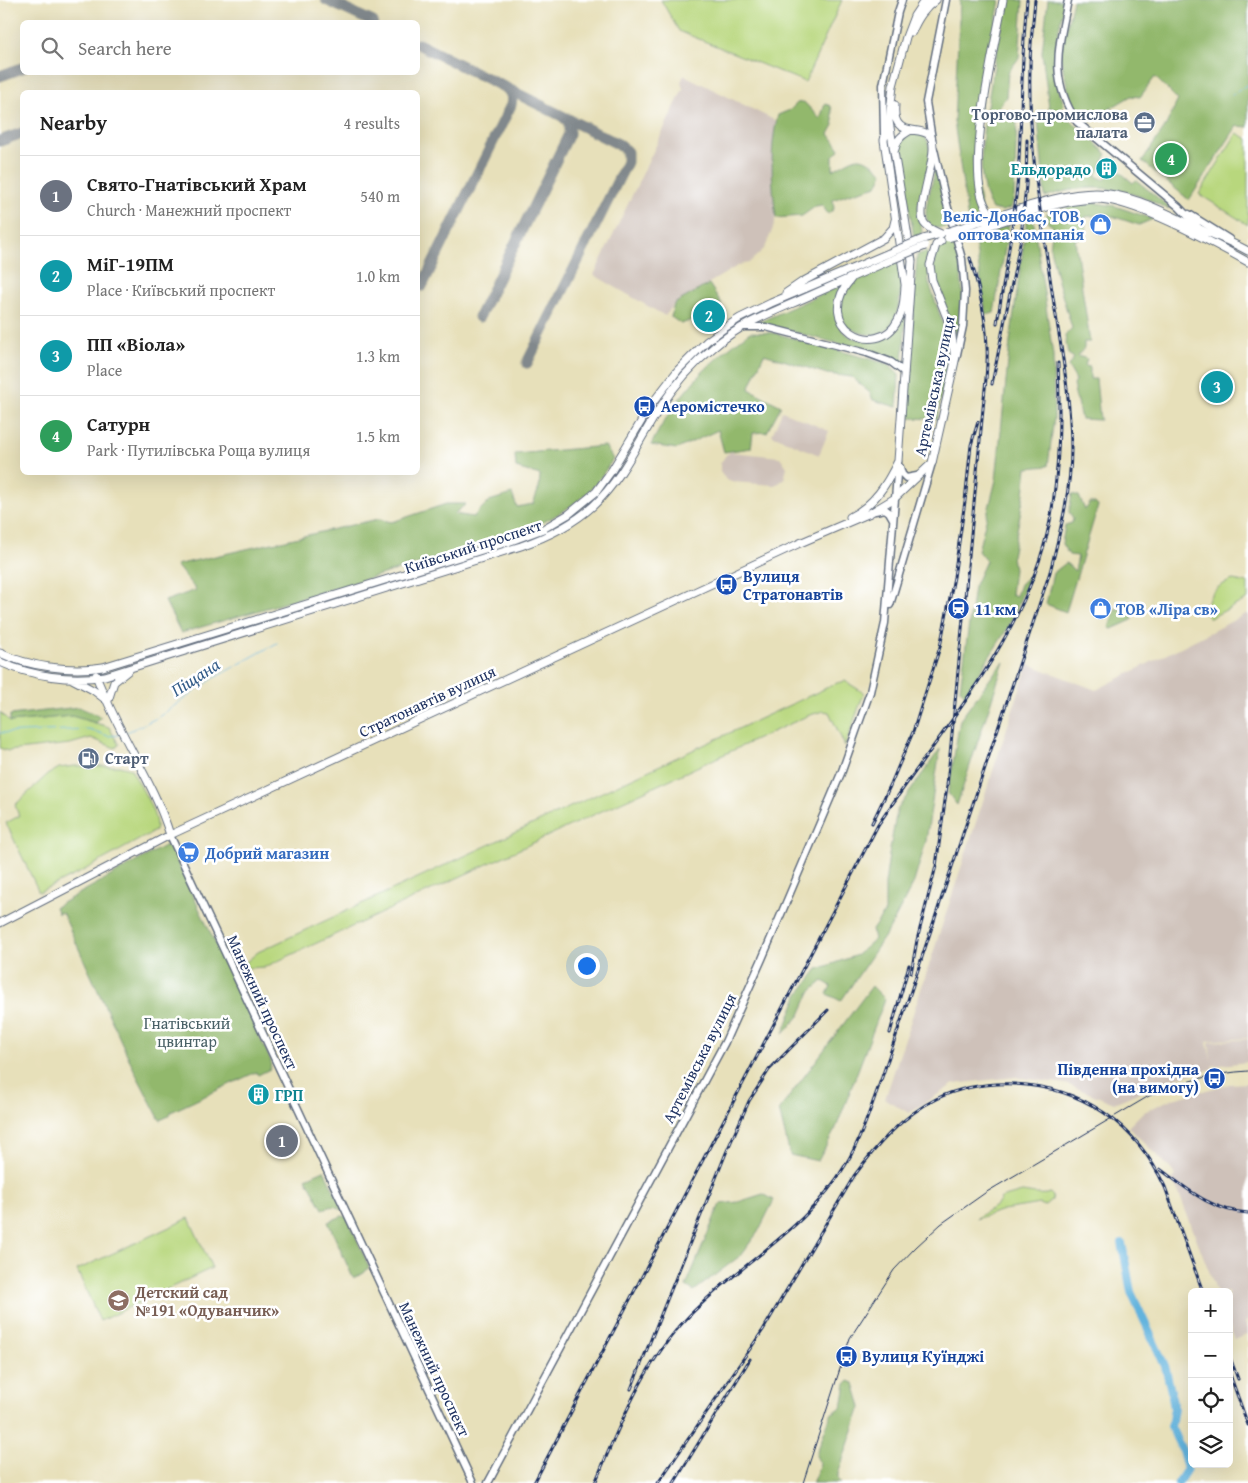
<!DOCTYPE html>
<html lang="en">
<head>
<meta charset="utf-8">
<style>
	:root { --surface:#fff; --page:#f2f2f2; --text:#222; --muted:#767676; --line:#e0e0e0; --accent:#b45309 }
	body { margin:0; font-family:"Gentium Book Plus",serif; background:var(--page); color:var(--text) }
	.controls { position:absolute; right:15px; bottom:15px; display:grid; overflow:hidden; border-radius:8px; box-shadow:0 5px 20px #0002 }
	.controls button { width:45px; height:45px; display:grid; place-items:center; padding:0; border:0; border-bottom:1px solid var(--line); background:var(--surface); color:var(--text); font:25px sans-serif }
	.you { position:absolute; left:586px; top:965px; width:18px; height:18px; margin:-12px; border:4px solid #fff; border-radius:50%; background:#1a73e8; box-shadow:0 0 0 8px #1a73e833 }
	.badge { display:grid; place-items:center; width:32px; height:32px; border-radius:50%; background:var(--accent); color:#fff; font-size:16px; font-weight:700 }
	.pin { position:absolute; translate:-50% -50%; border:2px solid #fff; box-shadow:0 1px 5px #0006 }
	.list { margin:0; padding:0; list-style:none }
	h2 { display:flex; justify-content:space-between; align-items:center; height:65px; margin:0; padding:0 20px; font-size:21px }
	h2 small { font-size:16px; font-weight:400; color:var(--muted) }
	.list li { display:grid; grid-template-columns:32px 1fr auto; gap:15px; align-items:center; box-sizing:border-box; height:80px; padding:0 20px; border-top:1px solid var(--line) }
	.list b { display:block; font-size:19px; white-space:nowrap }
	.list p { margin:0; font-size:16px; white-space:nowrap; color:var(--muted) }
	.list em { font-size:16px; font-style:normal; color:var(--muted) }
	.icon { flex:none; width:28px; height:28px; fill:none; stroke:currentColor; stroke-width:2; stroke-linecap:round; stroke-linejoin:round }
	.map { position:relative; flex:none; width:1248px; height:1483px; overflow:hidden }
	.search { position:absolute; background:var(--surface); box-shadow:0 5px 20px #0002; left:20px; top:20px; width:400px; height:55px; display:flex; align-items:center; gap:12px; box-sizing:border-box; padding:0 18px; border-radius:8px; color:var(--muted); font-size:19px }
	.panel { position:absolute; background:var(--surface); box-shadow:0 5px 20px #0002; left:20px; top:90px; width:400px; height:385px; border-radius:8px }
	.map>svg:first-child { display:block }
	.industrial { fill:#cec1b9 }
	.green { fill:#b8d77d; stroke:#6a836e }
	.forest { fill:#92b86c; stroke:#567465 }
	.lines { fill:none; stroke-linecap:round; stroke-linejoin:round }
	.stream { stroke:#62b3dd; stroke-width:1 }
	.river { stroke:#62b3dd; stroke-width:8 }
	.taxiway { stroke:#81888c; stroke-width:11 }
	.secondary-casing { stroke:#626d7e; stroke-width:9 }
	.primary-casing { stroke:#626d7e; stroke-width:9 }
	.secondary { stroke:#fff; stroke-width:6 }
	.primary { stroke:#fff; stroke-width:7 }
	.tram { stroke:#1b2f5e; stroke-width:1 }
	.rail-casing { stroke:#1b2f5e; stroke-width:3 }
	.rail { stroke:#fff; stroke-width:1; stroke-dasharray:4; stroke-linecap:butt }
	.primary-bridge-casing { stroke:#626d7e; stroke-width:9; stroke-linecap:butt }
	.primary-bridge { stroke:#fff; stroke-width:7 }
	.labels { text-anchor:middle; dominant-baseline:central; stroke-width:5; stroke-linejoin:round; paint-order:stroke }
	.service-label { font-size:16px; font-weight:bold; fill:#4e5e75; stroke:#fff; text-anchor:end }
	.culture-label { font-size:16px; font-weight:bold; fill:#0d838f; stroke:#fff; text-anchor:end }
	.shop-label { font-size:16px; font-weight:bold; fill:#366cbe; stroke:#fff; text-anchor:start }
	.street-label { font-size:16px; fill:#1b2f5e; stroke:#fff }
	.transit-label { font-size:16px; font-weight:bold; fill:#164399; stroke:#fff; text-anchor:start }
	.park-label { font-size:16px; fill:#4a6167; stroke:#fff }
	.education-label { font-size:16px; font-weight:bold; fill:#785e54; stroke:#fff; text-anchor:start }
	.water-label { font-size:18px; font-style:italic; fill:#345d8a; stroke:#fff }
</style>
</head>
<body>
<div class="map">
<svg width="1248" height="1483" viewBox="0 0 1248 1483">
	<rect width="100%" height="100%" fill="#fff"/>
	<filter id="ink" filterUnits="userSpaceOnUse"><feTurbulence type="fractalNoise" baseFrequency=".02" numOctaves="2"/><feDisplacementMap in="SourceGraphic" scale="10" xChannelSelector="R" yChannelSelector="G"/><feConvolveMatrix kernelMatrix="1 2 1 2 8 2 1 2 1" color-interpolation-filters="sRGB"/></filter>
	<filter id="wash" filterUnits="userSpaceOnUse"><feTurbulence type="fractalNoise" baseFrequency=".0096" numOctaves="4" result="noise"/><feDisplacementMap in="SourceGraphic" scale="20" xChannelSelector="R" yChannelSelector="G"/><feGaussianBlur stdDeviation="1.12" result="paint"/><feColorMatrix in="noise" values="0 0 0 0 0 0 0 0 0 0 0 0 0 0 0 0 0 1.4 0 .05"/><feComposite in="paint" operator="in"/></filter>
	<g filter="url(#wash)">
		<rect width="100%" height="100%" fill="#e7e0ba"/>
		<path class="industrial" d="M684 75 784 125 778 139 775 223 765 248 749 263 739 265 674 304 665 316 594 275 683 89 681 82Z
			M782 411 829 431 819 455 772 435Z
			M731 452 780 457 787 467 784 479 779 483 774 485 732 482 726 480 720 471V464L726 455Z
			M1248 613V1038L1207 1041 1211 1060 1209 1042 1248 1039V1062L1212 1066V1069L1168 1080 1114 1103 1066 1084 1015 1077 954 1084 909 1113 885 1099 1028 664 1096 690Z
			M1248 1083V1320L1245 1322 1248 1329V1334L1235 1340 1229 1325V1292H1217L1178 1191 1172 1180 1176 1176 1168 1166 1128 1127 1142 1113 1169 1100 1229 1084Z"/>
		<path class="green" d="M661 0H842L805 82 679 31Z
			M1237 133 1248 139V225L1199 194Z
			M1233 580 1248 583V599L1210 618 1206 614C1206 595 1216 586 1233 580Z
			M845 681 864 693 845 746 829 712 823 711 807 716 265 967 248 968 246 966V962L258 952 837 683Z
			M0 712 10 722 72 716 109 727 119 745 115 748 91 738 70 744 8 751 0 748Z
			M75 766H119L131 769C138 783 161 817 155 831L79 873 39 892 6 823 19 816 15 805 47 775 59 768Z
			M1022 1192C1030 1193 1043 1196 1050 1193L1053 1196 1052 1200 1045 1206 1040 1204 1003 1210 976 1219C983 1211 999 1208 1001 1198Z
			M189 1218 212 1268 100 1321 77 1270Z"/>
		<path class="forest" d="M960 0H1000L979 112 973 159 981 210 978 217 968 221 954 121Z
			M1007 0H1023L1019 58 1008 72 1006 97 997 109 986 112 995 61Z
			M1048 0H1065C1057 40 1048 64 1064 104L1060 111 1049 108 1042 52Z
			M1073 0H1248V127L1237 126 1189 200 1142 161 1164 129 1178 100 1155 77 1140 97 1131 96 1087 122 1071 101 1060 56Z
			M804 102 820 119 825 104 831 106 834 125 829 134 840 149 833 156V170C859 156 859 151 883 173L877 186 846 195 833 200 834 209 828 214 822 205 816 206 802 216 776 218C772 184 769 149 778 115L790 110 797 103Z
			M1041 111 1070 120 1107 154 1096 176 1105 180 1114 167 1133 183 1136 180 1168 206 1169 208 1168 209C1126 187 1091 181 1045 197L1038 119Z
			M999 114 1017 118 1014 197 1011 208 1002 211 992 209C976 184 982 144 985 117Z
			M911 132 923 134C941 154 918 190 918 212 918 218 921 225 922 231L921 234 914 237 899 151 902 139Z
			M935 163 951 226C915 236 927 203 932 183 934 177 934 170 935 163Z
			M1096 203 1115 206 1153 219 1139 225 1106 214 1085 217 1086 235 1075 240 1090 342H1084V348L1078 356 1087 359 1085 366 1090 367V379H1096L1100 420 1081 419 1073 385 1076 380 1068 366 1074 358 1068 354 1065 336 1072 328 1058 281 1050 248 1053 226 1048 223 1047 213 1078 205Z
			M1033 217 1053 355 1054 417 1048 466 1027 468 1024 494 1012 556 1014 569 1011 594 1016 596 1020 584 1030 575 1009 626 965 695 960 689 974 587 986 561 978 551 996 480 1010 342 1027 219Z
			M1009 225 994 313 986 315 974 235Z
			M955 241C962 265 967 317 957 340 953 329 950 318 945 307 937 283 920 251 955 241Z
			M927 251 929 283 942 321 948 355 937 419 906 418 917 255Z
			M900 261C903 298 900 357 846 326 845 322 842 316 841 311 839 279 877 271 900 261Z
			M846 283 836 312 838 323 844 332 851 337 858 339 891 334 899 327 906 310 903 365 882 355 767 325H753Z
			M709 284 722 304 698 318 681 324 671 317 674 304Z
			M750 332 774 333 888 364 899 375 897 407 873 400 870 393 852 377 827 374 764 354 749 389 781 406 767 432 753 433 751 448 724 452 718 430 677 449 651 445C674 399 707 362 750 332Z
			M605 446 613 459C607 468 601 477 595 485 574 508 545 522 517 535L181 633 165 601 196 590 176 565 378 519 392 522 446 504H466L454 514 473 517 489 501 512 494 517 507 533 504 539 488 540 475 516 468 515 454Z
			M1072 494 1079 496 1085 510 1090 503H1095L1098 506 1066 612 1046 604 1053 573 1066 563 1075 571 1078 556 1069 555 1062 544 1065 525 1072 523 1073 518 1069 512Z
			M1116 608 1133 614 1132 620 1112 629 1109 628Z
			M1004 662 957 805 948 793 960 720 995 672Z
			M79 707 101 717 96 723 72 716 10 722V715Z
			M940 749 926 841 914 882 889 930 841 1001 827 994 831 986 823 981 810 992 800 1015 783 1034 798 995 818 969 857 955 874 940 872 930 885 912V884L889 855 897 810Z
			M166 845 171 849 271 1061 270 1069 258 1075 256 1072 171 1112 169 1116 160 1120 136 1074 62 912 58 914 55 907Z
			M872 986 885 999 836 1128 818 1161 790 1155 779 1110Z
			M324 1170 343 1209 341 1210C336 1204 329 1207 323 1209L306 1178Z
			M763 1194 774 1200 758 1232 740 1256 694 1291 686 1286 720 1204 738 1202Z
			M342 1216 347 1217 369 1267 364 1273 353 1278 328 1222Z
			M849 1381 854 1383 861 1407 838 1474V1480L841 1483H812L820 1465 816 1455 831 1414 842 1407 846 1384Z"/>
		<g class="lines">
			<path class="stream" d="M1232 95 1248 84
				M127 732 157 718 214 678 277 643
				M0 733 89 729 108 736 119 735"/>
			<path class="river" d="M1122 1243 1131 1292 1165 1366 1171 1391
				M1172 1397 1174 1408 1171 1427 1182 1450 1187 1469 1178 1483"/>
			<path class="taxiway" d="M326 0 373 22
				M418 44 620 145 627 152V162L527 363
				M0 76 22 68
				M0 141 22 133
				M422 286 511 105C513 97 511 92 505 87
				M479 317 569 134V122L562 116"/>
		</g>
	</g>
	<g filter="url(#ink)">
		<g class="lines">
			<defs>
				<path id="secondary" d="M1068 0C1059 47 1048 78 1077 122L1179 207 1199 228
					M884 134 883 85 898 12 902 0
					M932 139 926 102 946 0
					M934 149 945 197 962 259 965 291 963 326 956 359
					M1189 214 1229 239
					M742 327H766L867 353 891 362 904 372
					M900 467 902 474 906 478 917 476
					M875 511 885 509 889 512 893 519
					M890 605 932 463
					M170 835 473 1483
					M488 1483 725 1042 762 959 842 771 870 692 885 623 898 462"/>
				<path id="primary" d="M912 32C918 18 924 9 936 0
					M895 105C891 147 933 116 933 147 934 165 916 210 924 223 928 229 935 231 941 234
					M888 124 884 140 906 291
					M895 149C897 139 902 135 911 130
					M999 216C995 215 991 214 989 211 961 181 996 41 1003 0
					M978 222C1014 212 1059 193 1096 193 1132 193 1167 214 1200 229 1216 236 1232 242 1248 251
					M980 229C1016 217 1055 201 1094 199 1131 197 1214 243 1248 262
					M923 239 941 234
					M851 279C811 325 877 362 898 320 904 310 904 298 905 286
					M786 293 802 282 884 238 893 228 895 220
					M850 517C874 505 887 484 898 461L912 261 889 121 893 86 906 37 914 16 922 4 927 0
					M0 653C30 667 71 672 103 667L511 541 543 529 569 514 596 492 612 470 651 405 678 370 707 341 726 327 740 318 771 303 889 253
					M0 662C31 676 71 682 105 676L521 546C547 537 572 525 593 506 622 479 638 442 659 409 674 386 693 364 714 347 739 325 770 313 800 300 830 287 861 273 891 260
					M96 675C99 685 104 694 108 703 128 748 156 789 170 835
					M72 679 93 690 106 700
					M108 701 114 682 129 670
					M0 923 170 835 800 543 870 513 895 498 932 463 955 361 951 328 932 280 930 265 936 245 941 241"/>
			</defs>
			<use href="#secondary" class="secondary-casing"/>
			<use href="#primary" class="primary-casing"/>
			<use href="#secondary" class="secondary"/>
			<use href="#primary" class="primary"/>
			<path class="tram" d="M803 1483 850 1338 894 1270 916 1247 941 1224 985 1193 1149 1096C1180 1082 1214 1073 1248 1071"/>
			<defs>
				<path id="rail" d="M997 323C1005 274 1014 225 1018 176 1022 117 1021 58 1027 0
					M992 384 1021 238 1026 185 1027 140
					M872 823 890 786 913 732 940 647 954 577 965 501 971 445 978 422
					M911 973 917 940 936 866 947 786 984 398C986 381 988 364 987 347 986 317 979 287 970 258
					M890 1033 909 965
					M1160 1169C1187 1189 1212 1211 1248 1213
					M1229 1355 1238 1379
					M1229 1372 1248 1425
					M631 1389 726 1153 749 1101 769 1070 828 1010
					M534 1483 878 825C942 728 1026 638 1050 521 1060 468 1060 416 1058 363
					M595 1483C620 1424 644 1362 689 1316 740 1263 808 1229 846 1164 862 1137 871 1107 882 1077 896 1036 910 995 923 954 965 827 1008 699 1050 572 1060 532 1071 491 1071 449 1071 396 1060 343 1052 291 1041 218 1028 142 1030 68 1030 45 1033 23 1035 0
					M658 1483 763 1330 854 1176C876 1146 902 1116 936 1099 961 1087 987 1083 1014 1084 1083 1087 1136 1124 1165 1187L1203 1292
					M674 1483 750 1359"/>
			</defs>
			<use href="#rail" class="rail-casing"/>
			<use href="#rail" class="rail"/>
			<defs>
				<path id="primary-bridge" d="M946 232 978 222
					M948 238 980 229
					M889 253 923 239
					M891 260 925 246"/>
			</defs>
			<use href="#primary-bridge" class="primary-bridge-casing"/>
			<use href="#primary-bridge" class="primary-bridge"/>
		</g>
	</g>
	<defs>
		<symbol id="office-disc" viewBox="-11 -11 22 22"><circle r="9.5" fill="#5c6f8a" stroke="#fff"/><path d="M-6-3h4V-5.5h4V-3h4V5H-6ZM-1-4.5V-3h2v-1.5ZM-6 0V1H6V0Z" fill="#fff"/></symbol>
		<symbol id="building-disc" viewBox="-11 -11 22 22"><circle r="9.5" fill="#0f9aa8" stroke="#fff"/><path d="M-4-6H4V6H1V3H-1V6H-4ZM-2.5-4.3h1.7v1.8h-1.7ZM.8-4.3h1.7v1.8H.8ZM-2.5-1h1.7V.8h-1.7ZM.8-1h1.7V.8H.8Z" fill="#fff"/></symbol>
		<symbol id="shop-disc" viewBox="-11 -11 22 22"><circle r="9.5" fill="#3f7fe0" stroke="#fff"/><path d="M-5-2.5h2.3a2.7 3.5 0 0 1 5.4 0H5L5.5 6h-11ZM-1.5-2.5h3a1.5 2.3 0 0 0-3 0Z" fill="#fff"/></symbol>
		<symbol id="bus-disc" viewBox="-11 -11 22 22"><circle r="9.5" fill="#1a4fb4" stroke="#fff"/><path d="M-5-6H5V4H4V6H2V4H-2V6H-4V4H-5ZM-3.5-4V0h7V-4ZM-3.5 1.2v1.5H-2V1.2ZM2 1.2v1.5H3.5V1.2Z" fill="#fff"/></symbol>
		<symbol id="station-disc" viewBox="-11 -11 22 22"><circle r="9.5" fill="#1a4fb4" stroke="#fff"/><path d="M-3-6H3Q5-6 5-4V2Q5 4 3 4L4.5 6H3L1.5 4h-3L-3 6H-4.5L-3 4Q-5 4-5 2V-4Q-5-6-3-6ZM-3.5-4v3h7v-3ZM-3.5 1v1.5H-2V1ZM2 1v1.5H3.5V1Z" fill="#fff"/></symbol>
		<symbol id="fuel-disc" viewBox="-11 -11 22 22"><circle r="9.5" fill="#5c6f8a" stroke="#fff"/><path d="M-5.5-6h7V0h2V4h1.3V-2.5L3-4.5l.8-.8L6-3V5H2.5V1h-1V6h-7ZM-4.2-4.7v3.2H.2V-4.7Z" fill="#fff"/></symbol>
		<symbol id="supermarket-disc" viewBox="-11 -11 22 22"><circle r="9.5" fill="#3f7fe0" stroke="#fff"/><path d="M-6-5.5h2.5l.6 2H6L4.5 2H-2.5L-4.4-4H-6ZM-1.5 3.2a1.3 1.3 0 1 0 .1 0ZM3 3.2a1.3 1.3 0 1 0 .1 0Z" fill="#fff"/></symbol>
		<symbol id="school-disc" viewBox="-11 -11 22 22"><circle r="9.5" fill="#8d6e63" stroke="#fff"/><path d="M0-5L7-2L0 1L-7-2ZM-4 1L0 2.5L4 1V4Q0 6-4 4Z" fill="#fff"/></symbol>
	</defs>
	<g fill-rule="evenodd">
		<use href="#office-disc" x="1132" y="110" width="25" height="25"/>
		<use href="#building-disc" x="1094" y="156" width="25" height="25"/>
		<use href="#shop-disc" x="1088" y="212" width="25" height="25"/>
		<use href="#bus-disc" x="632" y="394" width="25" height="25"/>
		<use href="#bus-disc" x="714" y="572" width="25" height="25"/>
		<use href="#station-disc" x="946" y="596" width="25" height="25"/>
		<use href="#shop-disc" x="1088" y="596" width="25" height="25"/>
		<use href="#fuel-disc" x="76" y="746" width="25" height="25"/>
		<use href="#supermarket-disc" x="176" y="840" width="25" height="25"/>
		<use href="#bus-disc" x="1202" y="1066" width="25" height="25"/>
		<use href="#building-disc" x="246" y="1082" width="25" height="25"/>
		<use href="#school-disc" x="106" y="1288" width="25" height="25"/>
		<use href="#bus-disc" x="834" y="1344" width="25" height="25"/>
	</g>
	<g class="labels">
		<g class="service-label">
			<text x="1128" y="114">Торгово-промислова<tspan x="1128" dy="18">палата</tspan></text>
			<text x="105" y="758" text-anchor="start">Старт</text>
		</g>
		<g class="culture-label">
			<text x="1091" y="169">Ельдорадо</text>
			<text x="275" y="1095" text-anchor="start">ГРП</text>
		</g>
		<g class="shop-label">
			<text x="1084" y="216" text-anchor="end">Веліс-Донбас, ТОВ,<tspan x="1084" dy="18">оптова компанія</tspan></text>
			<text x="1116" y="609">ТОВ «Ліра св»</text>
			<text x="205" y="853">Добрий магазин</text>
		</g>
		<g class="street-label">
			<text transform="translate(934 386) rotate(-78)">Артемівська вулиця</text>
			<text transform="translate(473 546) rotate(-18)">Київський проспект</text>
			<text transform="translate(427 701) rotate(-25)">Стратонавтів вулиця</text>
			<text transform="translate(263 1002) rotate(65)">Манежний проспект</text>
			<text transform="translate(699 1058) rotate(-63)">Артемівська вулиця</text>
			<text transform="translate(435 1369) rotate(65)">Манежний проспект</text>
		</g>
		<g class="transit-label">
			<text x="661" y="406">Аеромістечко</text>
			<text x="743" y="576">Вулиця<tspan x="743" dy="18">Стратонавтів</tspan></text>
			<text x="975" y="609">11 км</text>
			<text x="1199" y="1069" text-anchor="end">Південна прохідна<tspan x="1199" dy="18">(на вимогу)</tspan></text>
			<text x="862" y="1356">Вулиця Куїнджі</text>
		</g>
		<g class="park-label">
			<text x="187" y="1023">Гнатівський<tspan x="187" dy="18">цвинтар</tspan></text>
		</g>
		<g class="education-label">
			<text x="135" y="1292">Детский сад<tspan x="135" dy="18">№191 «Одуванчик»</tspan></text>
		</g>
		<g class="water-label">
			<text transform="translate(195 677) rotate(-33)">Піщана</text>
		</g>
	</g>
</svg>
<div class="controls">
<button>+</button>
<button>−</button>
<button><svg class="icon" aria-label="locate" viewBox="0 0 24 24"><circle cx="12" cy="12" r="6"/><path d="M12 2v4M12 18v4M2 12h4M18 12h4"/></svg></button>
<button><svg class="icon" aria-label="layers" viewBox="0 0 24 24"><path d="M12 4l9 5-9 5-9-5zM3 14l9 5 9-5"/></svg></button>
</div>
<div class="you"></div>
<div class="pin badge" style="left:282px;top:1141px;background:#6b7280">1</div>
<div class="pin badge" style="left:709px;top:316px;background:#0f9aa8">2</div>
<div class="pin badge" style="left:1217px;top:387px;background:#0f9aa8">3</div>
<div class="pin badge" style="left:1171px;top:159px;background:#2e9e5b">4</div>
<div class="search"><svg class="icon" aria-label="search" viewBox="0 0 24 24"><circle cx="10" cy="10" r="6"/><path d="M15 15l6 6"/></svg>Search here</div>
<section class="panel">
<h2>Nearby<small>4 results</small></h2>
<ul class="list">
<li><span class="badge" style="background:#6b7280">1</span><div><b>Свято-Гнатівський Храм</b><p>Church · Манежний проспект</p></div><em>540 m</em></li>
<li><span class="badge" style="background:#0f9aa8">2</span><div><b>МіГ-19ПМ</b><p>Place · Київський проспект</p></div><em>1.0 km</em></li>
<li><span class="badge" style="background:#0f9aa8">3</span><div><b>ПП «Віола»</b><p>Place</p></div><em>1.3 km</em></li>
<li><span class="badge" style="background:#2e9e5b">4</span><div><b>Сатурн</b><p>Park · Путилівська Роща вулиця</p></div><em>1.5 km</em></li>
</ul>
</section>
</div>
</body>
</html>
